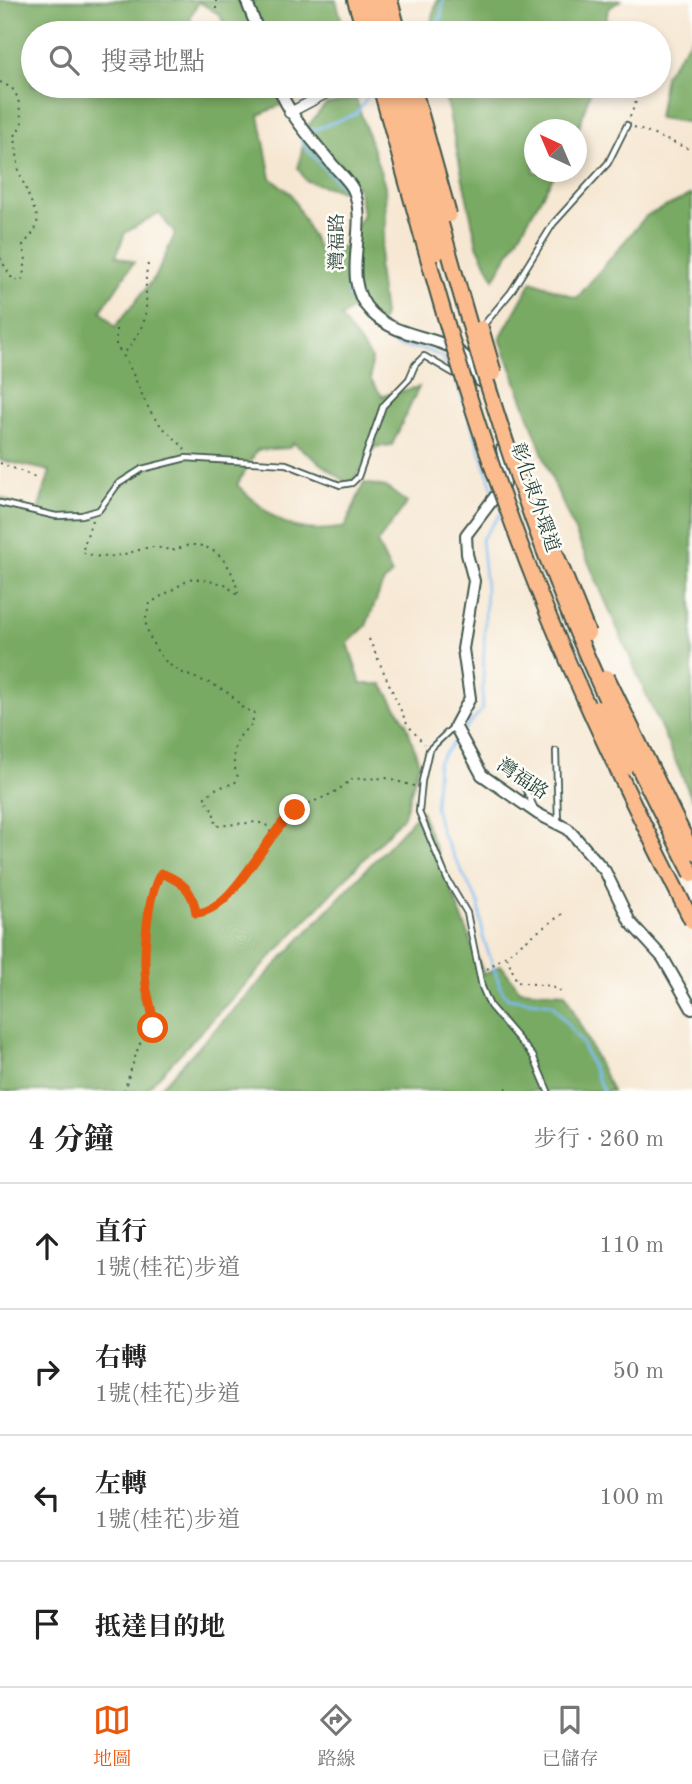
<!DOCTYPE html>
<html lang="zh-TW">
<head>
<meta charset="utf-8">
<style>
	:root { --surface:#fff; --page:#f6f6f6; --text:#222; --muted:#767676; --line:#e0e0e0; --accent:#ea580c }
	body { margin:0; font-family:"Old Standard TT","Noto Serif TC",serif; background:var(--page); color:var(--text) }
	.compass { position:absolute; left:524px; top:119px; width:63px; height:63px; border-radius:50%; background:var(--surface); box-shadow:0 4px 10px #0003; rotate:316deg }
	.stop { position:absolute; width:21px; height:21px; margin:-16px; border:5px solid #ea580c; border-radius:50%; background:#fff }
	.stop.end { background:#ea580c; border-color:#fff; box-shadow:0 2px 7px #0008 }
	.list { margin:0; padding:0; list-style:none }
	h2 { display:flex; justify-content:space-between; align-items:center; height:91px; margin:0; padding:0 28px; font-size:30px }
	h2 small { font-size:23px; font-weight:400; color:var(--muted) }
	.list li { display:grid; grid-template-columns:46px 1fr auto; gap:21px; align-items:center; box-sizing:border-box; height:126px; padding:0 28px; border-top:2px solid var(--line) }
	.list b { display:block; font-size:26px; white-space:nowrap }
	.list p { margin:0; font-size:23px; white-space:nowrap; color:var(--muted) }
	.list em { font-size:23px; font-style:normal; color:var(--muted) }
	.icon { flex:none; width:38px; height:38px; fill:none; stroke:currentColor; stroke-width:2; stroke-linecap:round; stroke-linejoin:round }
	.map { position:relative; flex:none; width:692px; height:1091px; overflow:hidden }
	.search { position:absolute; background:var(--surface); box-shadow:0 4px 10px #0003; left:21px; right:21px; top:21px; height:77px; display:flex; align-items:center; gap:18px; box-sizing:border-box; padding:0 24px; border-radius:38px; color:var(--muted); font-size:26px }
	.sheet { height:595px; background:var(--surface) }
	nav { display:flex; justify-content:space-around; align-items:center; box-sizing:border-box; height:98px; border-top:2px solid var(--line); background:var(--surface); font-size:19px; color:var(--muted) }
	nav a { display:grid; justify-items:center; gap:4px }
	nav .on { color:var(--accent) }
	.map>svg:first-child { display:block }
	.forest { fill:#79aa64; stroke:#4c744c; stroke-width:2; fill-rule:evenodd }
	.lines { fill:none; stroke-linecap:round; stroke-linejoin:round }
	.stream { stroke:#7ebdf2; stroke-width:2.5 }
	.service-casing { stroke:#3f564c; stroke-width:8 }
	.minor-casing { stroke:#3f564c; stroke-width:12 }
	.tertiary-casing { stroke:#3f564c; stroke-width:14 }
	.primary-casing { stroke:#3f564c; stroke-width:18 }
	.path { stroke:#3f564c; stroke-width:2; stroke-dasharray:2 5; stroke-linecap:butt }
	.service { stroke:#fff; stroke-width:4.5 }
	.minor { stroke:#fff; stroke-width:9 }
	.tertiary { stroke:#fff; stroke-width:10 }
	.primary { stroke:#fbbb8d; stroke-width:14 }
	.primary-bridge-casing { stroke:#3f564c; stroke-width:18; stroke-linecap:butt }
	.primary-bridge { stroke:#fbbb8d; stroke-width:14 }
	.route { stroke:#ea580c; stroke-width:9 }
	.labels { text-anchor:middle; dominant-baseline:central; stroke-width:5; stroke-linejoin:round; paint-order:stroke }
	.street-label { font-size:19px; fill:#1f3d34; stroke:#fdfcf7 }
</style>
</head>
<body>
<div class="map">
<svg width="692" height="1091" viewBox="0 0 692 1091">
	<rect width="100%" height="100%" fill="#fdfcf7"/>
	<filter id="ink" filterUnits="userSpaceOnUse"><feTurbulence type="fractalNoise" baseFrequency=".0143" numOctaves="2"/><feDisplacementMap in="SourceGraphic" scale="14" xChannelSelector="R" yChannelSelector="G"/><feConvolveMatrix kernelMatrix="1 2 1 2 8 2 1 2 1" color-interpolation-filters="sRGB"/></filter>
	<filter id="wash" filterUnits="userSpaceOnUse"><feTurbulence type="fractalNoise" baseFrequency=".00686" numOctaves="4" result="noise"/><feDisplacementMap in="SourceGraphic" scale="28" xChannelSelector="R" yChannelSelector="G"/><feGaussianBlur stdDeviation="1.57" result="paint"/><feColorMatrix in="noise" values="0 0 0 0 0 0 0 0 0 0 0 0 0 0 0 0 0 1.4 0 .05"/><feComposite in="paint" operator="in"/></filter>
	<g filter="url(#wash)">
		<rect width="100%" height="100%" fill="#f6e7d2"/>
		<path class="forest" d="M0 0H336L345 33H227L220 15 199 2 190 17 192 22 176 33H33V86H322L259 115 271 178 291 194 319 250 344 247 363 214 357 185 341 191 306 181 298 168 307 127 326 104 356 99 385 186 386 223 378 268 384 315 377 332 357 305 341 318 371 358V380L382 396 419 387 392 445 375 447 350 485 293 443 289 448 257 450 237 485C276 520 289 537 345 527L364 483 386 487 407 503 377 543 392 574 383 583 366 626 348 643 361 684H382L406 723 419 763 404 816 145 1091H0V497L37 514 50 471 0 460ZM159 213 175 234 156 276 115 327 101 311 134 262 116 256 125 233Z
			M437 0H621L608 9 604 33H432L430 25Z
			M692 37V123L658 118 665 74Z
			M443 86H592L577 133 576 130H534V172H556L494 279 477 245Z
			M692 194V799L552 479 500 338 532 281 577 298 646 216Z
			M421 811 484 975 501 965 520 990 565 993 612 1091H157Z"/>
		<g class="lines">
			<path class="stream" d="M427 33 441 18 443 0
				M308 132 356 114 374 88
				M304 137 301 140 304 146 349 195 348 296 396 346 423 349 441 356 454 373 494 493
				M463 731 482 710 486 587 481 540 502 512
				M458 736 438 762 435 807 441 832 479 904 483 937 501 989 508 998 552 1004 581 1042 603 1091"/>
		</g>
	</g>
	<g filter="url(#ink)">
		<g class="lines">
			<defs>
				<path id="service" d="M482 327 511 292 553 224 608 163 627 125
					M0 503 56 516 82 515 99 510 118 484 142 469 186 458 286 464 340 485 352 483 358 477 383 406 409 379 415 365 424 356 460 377
					M453 727 429 750 422 781 419 812 447 879 467 913 482 987 490 1006 533 1056 548 1091
					M556 751 558 822
					M518 774 534 807"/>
				<path id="minor" d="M289 113 340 86"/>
				<path id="tertiary" d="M246 0 259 33
					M278 86C290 117 311 138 332 164 339 172 349 181 353 189 371 229 337 279 372 313 408 348 462 328 480 381
					M502 449 507 476 503 486 466 535 467 554 474 581 463 649 470 698 455 726 482 775 538 814 568 829 605 871 630 922 663 958 692 1009"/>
				<path id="primary" d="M355 0 365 33
					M367 0 376 33
					M379 0 388 33
					M390 0 399 33"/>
			</defs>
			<use href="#service" class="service-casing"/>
			<use href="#minor" class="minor-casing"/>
			<use href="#tertiary" class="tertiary-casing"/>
			<use href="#primary" class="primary-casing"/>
			<path class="path" d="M216 0V10
				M631 33 633 25
				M0 82 12 88 18 98 22 123 15 136 19 172 38 219 35 231 23 245 26 260 22 281 13 280 0 258
				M630 117 642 86
				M634 127 692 150
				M148 264C144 280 147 293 146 310 145 327 133 342 123 355 135 375 141 396 152 414 161 429 176 437 185 450
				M116 329V345L122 354
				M0 463 38 478
				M92 520 82 552C105 562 124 554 146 548 156 545 164 550 174 550 179 549 184 546 190 545 219 543 236 572 238 596L225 584 192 578 150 603 145 621C163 694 214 665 243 709L254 712 252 725C234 736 229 757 238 777L235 783 217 788 204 798 213 810 216 826 257 822 266 825 272 834
				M369 639 407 724 424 744
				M507 957 517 982 550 986 563 993
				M487 969 562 914
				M506 1087V1091
				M124 1091 139 1045 153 1028 154 1014 148 999 145 961 154 885 161 873C183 882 193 890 196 913 233 912 257 850 278 824 299 800 330 802 351 779L386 778 414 786"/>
			<use href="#service" class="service"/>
			<use href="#minor" class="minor"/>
			<use href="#tertiary" class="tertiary"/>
			<use href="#primary" class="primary"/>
			<defs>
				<path id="primary-bridge" d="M380 86C420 228 457 372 508 511 559 653 624 787 692 921
					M391 86 437 253
					M403 86C449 252 492 420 556 581 595 682 643 778 692 874
					M413 86 449 215
					M481 328 494 373
					M552 544 588 633
					M607 677 692 852
					M597 708 625 768"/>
			</defs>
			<use href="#primary-bridge" class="primary-bridge-casing"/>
			<use href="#primary-bridge" class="primary-bridge"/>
		</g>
	</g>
	<g class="lines" filter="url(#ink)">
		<path class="route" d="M153 1028C154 1012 148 1000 146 985 143 955 146 898 161 873 183 882 193 890 196 913 233 912 265 835 295 810"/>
	</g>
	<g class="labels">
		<g class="street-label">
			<text transform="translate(338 242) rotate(-90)">灣福路</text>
			<text transform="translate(534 498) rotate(71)">彰化東外環道</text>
			<text transform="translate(522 780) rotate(34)">灣福路</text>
		</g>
	</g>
</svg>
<svg class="compass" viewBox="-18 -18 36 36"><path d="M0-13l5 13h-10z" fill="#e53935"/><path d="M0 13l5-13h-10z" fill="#767676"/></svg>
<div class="stop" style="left:153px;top:1028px"></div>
<div class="stop end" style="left:295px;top:810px"></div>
<div class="search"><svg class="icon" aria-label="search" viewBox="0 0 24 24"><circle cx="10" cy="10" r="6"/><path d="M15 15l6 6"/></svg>搜尋地點</div>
</div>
<section class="sheet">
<h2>4 分鐘<small>步行 · 260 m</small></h2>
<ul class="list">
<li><svg class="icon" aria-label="ahead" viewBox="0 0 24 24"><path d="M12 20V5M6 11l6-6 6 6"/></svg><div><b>直行</b><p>1號(桂花)步道</p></div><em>110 m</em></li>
<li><svg class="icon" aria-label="right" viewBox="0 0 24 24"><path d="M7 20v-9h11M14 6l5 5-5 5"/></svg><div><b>右轉</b><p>1號(桂花)步道</p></div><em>50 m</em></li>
<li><svg class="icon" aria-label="left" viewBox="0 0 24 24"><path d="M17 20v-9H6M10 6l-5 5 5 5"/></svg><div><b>左轉</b><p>1號(桂花)步道</p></div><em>100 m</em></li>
<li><svg class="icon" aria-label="arrive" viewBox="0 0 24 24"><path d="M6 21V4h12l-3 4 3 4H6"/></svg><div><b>抵達目的地</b></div></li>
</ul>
</section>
<nav>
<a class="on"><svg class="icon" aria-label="map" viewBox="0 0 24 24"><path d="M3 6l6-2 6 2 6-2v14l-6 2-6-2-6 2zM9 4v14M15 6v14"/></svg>地圖</a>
<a><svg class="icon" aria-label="directions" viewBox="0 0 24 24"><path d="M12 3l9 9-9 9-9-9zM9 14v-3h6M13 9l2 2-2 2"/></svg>路線</a>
<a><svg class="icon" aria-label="saved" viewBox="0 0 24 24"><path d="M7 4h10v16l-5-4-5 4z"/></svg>已儲存</a>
</nav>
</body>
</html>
